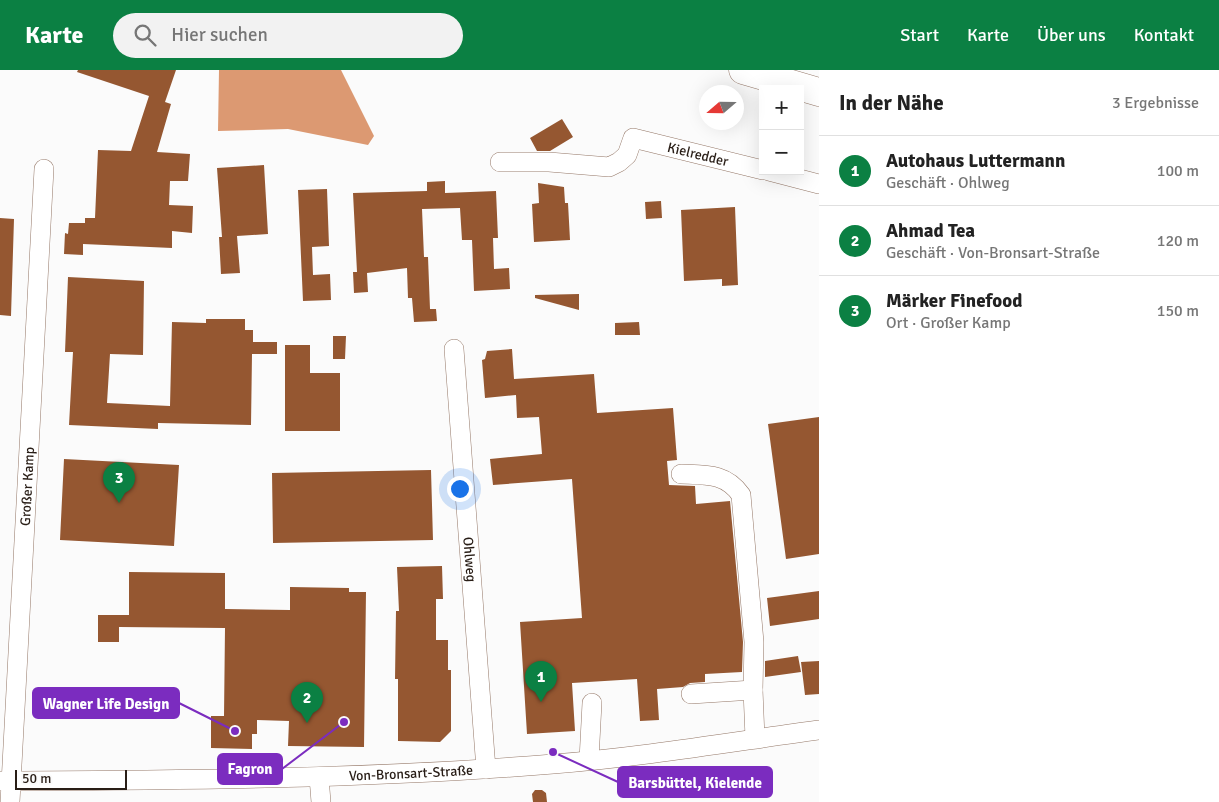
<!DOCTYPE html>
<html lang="de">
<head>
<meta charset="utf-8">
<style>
	:root { --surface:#fff; --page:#f2f2f2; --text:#222; --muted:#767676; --line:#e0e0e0; --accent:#0b8043 }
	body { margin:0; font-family:Signika,sans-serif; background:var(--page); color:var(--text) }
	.controls { position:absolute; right:15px; top:15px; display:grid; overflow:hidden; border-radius:0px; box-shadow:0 5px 20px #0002 }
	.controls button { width:45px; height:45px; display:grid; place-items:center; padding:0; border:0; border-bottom:1px solid var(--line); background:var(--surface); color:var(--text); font:25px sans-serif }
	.compass { position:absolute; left:699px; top:15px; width:45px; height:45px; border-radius:50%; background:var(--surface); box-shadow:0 5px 20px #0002; rotate:250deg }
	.scale { position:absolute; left:15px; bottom:12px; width:112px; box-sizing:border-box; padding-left:5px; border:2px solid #291e17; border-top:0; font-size:14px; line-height:18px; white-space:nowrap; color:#291e17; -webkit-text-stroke:4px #fbfbfb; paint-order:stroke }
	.you { position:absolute; left:459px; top:418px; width:18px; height:18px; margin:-12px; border:4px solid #fff; border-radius:50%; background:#1a73e8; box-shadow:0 0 0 8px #1a73e833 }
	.badge { display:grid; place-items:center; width:32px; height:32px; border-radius:50%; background:var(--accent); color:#fff; font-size:16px; font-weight:700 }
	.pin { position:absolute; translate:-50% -41px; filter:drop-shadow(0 1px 2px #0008) }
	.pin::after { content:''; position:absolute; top:26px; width:18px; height:15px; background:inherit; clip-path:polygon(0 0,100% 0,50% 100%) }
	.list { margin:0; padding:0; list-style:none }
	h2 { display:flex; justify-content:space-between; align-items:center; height:65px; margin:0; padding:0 20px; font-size:21px }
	h2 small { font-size:16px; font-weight:400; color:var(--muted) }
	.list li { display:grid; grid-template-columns:32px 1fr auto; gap:15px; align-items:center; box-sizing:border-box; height:70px; padding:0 20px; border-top:1px solid var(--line) }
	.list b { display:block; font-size:19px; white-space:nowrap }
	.list p { margin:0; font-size:16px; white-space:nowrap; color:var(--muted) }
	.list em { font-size:16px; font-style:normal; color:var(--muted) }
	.icon { flex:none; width:28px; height:28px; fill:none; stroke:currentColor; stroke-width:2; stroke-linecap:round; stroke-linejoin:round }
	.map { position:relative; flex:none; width:819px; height:732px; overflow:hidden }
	header { display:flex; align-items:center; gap:30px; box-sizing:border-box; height:70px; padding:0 25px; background:var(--accent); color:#fff }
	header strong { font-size:24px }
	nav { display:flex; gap:28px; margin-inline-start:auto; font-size:18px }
	.search { width:350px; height:45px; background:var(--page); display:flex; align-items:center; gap:12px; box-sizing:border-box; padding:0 18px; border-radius:28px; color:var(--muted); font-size:19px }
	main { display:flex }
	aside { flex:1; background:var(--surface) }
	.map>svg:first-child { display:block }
	.water { fill:#dc9972 }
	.building { fill:#955731 }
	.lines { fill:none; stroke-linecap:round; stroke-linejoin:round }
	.minor-casing { stroke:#957868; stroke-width:20 }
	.highway-casing { stroke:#957868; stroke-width:29 }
	.minor { stroke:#fff; stroke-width:19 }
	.highway { stroke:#fff; stroke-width:28 }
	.labels { text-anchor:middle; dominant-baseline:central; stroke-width:5; stroke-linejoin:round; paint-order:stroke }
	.street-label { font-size:14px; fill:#291e17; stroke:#fbfbfb }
	.leader { fill:none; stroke:#7b2cbf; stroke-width:2 }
	.callout-dot { fill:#7b2cbf; stroke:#fbfbfb; stroke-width:2 }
	.callout { fill:#7b2cbf; stroke:#7b2cbf; stroke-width:2 }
	.callout-label { font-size:15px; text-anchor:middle; font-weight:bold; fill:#fff }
</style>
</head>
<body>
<header>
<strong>Karte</strong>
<div class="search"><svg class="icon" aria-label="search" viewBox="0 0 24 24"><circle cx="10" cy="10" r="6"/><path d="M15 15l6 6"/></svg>Hier suchen</div>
<nav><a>Start</a><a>Karte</a><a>Über uns</a><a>Kontakt</a></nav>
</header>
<main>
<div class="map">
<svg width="819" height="732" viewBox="0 0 819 732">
	<rect width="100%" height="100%" fill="#fbfbfb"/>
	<path class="water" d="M219 0H341L374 66 368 75 288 59 218 61Z"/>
	<path class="building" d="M78 0H176L165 32 171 34 157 82 190 84 188 111H170L169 135 193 136 192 163 172 161V178L83 174V185L64 184 65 163 68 164 69 153H85V148H95L98 80 131 81 149 26 77 2Z
		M562 49 573 67 550 81H537L530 68Z
		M264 95 268 164 237 166 240 203 221 204 219 167H222L217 98Z
		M445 111V123L496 121 498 168H493L494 199 509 198 510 219 474 221 472 170H462L460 138 422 139 424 187H428L430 239H436L437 251 414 252 412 228H408L407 198 367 203 368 222 354 223 353 202H357L353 123 427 121V112Z
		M538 113 564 117 565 133H568L570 170 534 172 532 134 539 133Z
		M327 119 329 176 312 177 313 205 330 204 331 230 303 231 298 120Z
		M661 131 662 148 646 149 645 132Z
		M735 137 738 215 722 216V209L684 211 681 140Z
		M0 148 14 149 11 246 0 245Z
		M68 207 144 211 143 285 110 284 107 333 170 336 172 252 206 253V249H245V260H253V272H277V284H252L251 355 158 353V359L69 355 73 282H65Z
		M579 224V240L535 228V225Z
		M639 252 640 265H615V253Z
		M333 266H346L345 289H333Z
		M285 275H310V303H340V361H285Z
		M512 279 514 309 594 304 597 343 673 338 677 390 667 391 669 415 695 416 696 434 730 431 743 572 742 602 705 604V612L690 613 683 617 657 619 659 650 640 651 637 609 572 613 575 661 527 664 520 552 582 548 572 409 493 415 490 389 542 384 539 347 517 348 516 325 485 328 482 290 485 289 487 281Z
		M819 347V484L786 489 768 354Z
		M64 389 179 395 174 476 60 470Z
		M431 400 433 470 273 473 272 403Z
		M442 496 443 529H436V570H448V600H451V661L440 672 398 671V609H395L396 541H399L397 497Z
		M129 502 225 503V539L290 540V517L349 518V522H366L364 677 288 676 289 651 257 650V664H252V679L211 678V646H224L225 558 119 557V572H98V545H129Z
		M819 521V549L770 556 767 528Z
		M798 586 801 602 765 607V591Z
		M819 591V624L805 625 801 592Z
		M535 720H542L546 723 547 732H533L532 724Z"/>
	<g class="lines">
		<defs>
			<g id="minor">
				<path id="s1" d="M500 92H549L609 97 619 92 627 85 633 68 763 100"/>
				<path d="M769 101 819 114"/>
				<path id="s2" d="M454 279 486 699"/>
				<path d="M681 404C706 405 726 403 741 425L754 572 753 620"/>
				<path d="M691 624 753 620 755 668"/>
				<path d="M589 690 592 633"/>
				<path d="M319 707 321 732"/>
				<path id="s3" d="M0 711C184 710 369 709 553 694 642 687 731 672 819 660"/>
				<path id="s4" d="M10 732 44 99"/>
			</g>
			<path id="highway" d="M743 0 819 22"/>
		</defs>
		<use href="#minor" class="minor-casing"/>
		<use href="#highway" class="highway-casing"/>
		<use href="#minor" class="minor"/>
		<use href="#highway" class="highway"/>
	</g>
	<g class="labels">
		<g class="street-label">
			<text stroke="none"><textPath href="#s1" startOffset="216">Kielredder</textPath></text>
			<text stroke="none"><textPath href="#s4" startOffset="316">Großer Kamp</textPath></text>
			<text stroke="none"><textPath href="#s2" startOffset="211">Ohlweg</textPath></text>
			<text stroke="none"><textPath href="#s3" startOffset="411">Von-Bronsart-Straße</textPath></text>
		</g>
	</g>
	<path class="leader" d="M235 661L179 633M344 652L282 699M553 682L618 712"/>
	<g class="callout-dot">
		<circle cx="235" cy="661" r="5"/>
		<circle cx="344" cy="652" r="5"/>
		<circle cx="553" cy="682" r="5"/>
	</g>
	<g class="callout">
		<rect x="33" y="618" width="146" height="30" rx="5"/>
		<rect x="218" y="684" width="64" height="30" rx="5"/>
		<rect x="618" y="697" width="154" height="30" rx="5"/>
	</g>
	<g class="callout-label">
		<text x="106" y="639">Wagner Life Design</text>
		<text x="250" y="704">Fagron</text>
		<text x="695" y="718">Barsbüttel, Kielende</text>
	</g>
</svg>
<div class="controls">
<button>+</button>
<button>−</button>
</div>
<svg class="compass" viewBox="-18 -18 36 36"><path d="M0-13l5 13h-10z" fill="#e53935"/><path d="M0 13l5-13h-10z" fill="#767676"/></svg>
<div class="scale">50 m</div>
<div class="you"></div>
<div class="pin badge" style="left:541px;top:632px">1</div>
<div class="pin badge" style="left:307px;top:653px">2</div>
<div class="pin badge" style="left:119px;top:433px">3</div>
</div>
<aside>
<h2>In der Nähe<small>3 Ergebnisse</small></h2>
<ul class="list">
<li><span class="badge">1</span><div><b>Autohaus Luttermann</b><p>Geschäft · Ohlweg</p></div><em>100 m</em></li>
<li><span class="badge">2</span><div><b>Ahmad Tea</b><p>Geschäft · Von-Bronsart-Straße</p></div><em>120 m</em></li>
<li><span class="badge">3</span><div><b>Märker Finefood</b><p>Ort · Großer Kamp</p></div><em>150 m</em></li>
</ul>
</aside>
</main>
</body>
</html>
